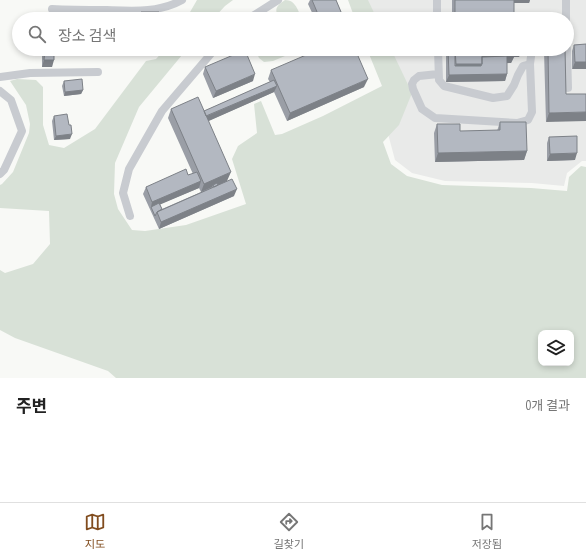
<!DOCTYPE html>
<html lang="ko">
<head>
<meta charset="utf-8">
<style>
	:root { --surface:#fff; --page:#f6f6f6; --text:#222; --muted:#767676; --line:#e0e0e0; --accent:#814c1e }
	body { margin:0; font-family:"PT Sans Narrow","Noto Sans KR",sans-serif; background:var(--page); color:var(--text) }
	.controls { position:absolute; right:12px; bottom:12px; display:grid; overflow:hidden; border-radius:8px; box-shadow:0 2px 6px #0003 }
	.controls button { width:36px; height:36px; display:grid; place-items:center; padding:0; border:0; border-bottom:1px solid var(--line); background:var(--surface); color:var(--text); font:20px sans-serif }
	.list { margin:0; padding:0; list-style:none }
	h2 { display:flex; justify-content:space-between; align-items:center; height:52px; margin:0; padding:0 16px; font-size:17px }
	h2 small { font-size:13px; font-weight:400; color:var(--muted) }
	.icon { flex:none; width:22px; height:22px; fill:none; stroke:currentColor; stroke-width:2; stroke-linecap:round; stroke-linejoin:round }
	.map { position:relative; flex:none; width:586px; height:378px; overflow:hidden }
	.search { position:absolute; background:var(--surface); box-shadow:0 2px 6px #0003; left:12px; right:12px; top:12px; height:44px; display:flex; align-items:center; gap:10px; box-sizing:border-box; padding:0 14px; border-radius:22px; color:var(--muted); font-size:15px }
	.sheet { height:124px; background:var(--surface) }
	nav { display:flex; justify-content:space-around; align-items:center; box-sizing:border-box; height:56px; border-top:1px solid var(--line); background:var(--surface); font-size:11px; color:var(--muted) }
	nav a { display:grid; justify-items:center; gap:2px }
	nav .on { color:var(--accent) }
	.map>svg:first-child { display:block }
	.built { fill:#e9eae9 }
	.green { fill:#d8e1d7; fill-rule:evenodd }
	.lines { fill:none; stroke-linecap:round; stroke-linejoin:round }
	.street { stroke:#c8cbd0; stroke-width:8 }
	.wall { fill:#9a9ea6; fill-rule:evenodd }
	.shaded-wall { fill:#7d8187 }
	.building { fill:#b3b8c1; stroke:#7d8187 }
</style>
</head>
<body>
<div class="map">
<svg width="586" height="378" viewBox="0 0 586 378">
	<rect width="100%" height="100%" fill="#f8f9f6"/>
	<path class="built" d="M359 0H586V161H582L567 173 564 186 532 183 445 181 412 173 395 160 387 130 380 49H567V19H367Z"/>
	<path class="green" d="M197 0H233L225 6 213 19H186Z
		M285 0C296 0 298 11 302 19H293L291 16 284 19H279C274 9 276 6 285 0Z
		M348 0H368L377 19H355Z
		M165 49H187L139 107 115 163 114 194 118 209 132 230 145 231 186 225 246 204 232 159 238 146 257 133 254 104 261 101 275 135 282 134 323 116 382 86 367 49H391L412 93 399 125 383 142 391 164 407 176 442 185 531 188 567 191 569 177 581 166 586 167V378H116L108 371 15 338 0 330V270L5 273 33 264 50 244 49 211 0 208V185L2 184 13 172 29 133 30 124 26 105 10 81 17 79 36 80 43 87V125L49 145 64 148 95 129 146 61 156 59ZM541 333H571V363H541Z
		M255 49H268L270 54 282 49 285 56 273 61 264 62 259 58Z"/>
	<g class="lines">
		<path class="street" d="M437 0V19
			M52 9C70 10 89 10 107 10 133 11 159 13 182 0
			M248 19 278 0
			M566 19V0
			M438 49 439 80 444 86 493 98 507 96 514 85 518 75 523 66 530 64
			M567 49 568 88
			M438 74 419 76 414 80 412 84 413 89 422 109 435 118 517 123 528 120 532 112 530 64 532 49
			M0 77 30 73 98 72
			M0 91 11 100 22 131 4 170 0 174
			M130 216 123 193 129 169 162 111 215 49"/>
	</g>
	<path class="wall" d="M310 0H336L344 19H315L308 4Z
		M452 0H530L529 3H514V19H452Z
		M141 12 159 19H139V16Z
		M586 44 572 69V51L574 45Z
		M42 49H54L52 67H42Z
		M448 49H522L519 57H514L511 63H507V74L505 81 446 82V55Z
		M545 49H565L566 94 546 122 544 51Z
		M205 67 253 81 213 98 203 74Z
		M271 70 364 87 287 121 274 92 208 121 227 181 234 196 159 229 143 194 146 187 188 175 193 174 168 118 171 109 204 111 270 82 268 79ZM199 188 201 192 162 209 160 204Z
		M64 81 83 90 81 94 64 96 62 86Z
		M54 116 70 139 54 140 52 121Z
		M500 122 527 151 524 160 435 162 434 133 437 124 460 131H497Z
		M549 137 575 160 547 161V143Z"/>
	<path class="shaded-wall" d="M512 0H530L529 3H511Z
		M58 49H129V50Z
		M514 49H522L519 57H514L511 63 481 64 482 55Z
		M44 60H54L52 67H42Z
		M575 62H586V69H572Z
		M456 64H482L479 73H452Z
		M255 74 253 81 213 98 216 91Z
		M507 74 505 81 446 82 449 75Z
		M368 79 364 87 287 121 290 113Z
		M277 86 274 92 202 124 205 117Z
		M83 90 81 94 64 96 65 92Z
		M586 112V121L546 122 549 113Z
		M72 134 70 139 54 140 56 136Z
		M527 151 524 160 435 162 438 153Z
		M577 153 575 160 547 161 550 154Z
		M231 172 227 181 214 187 213 185 212 187 201 192 204 184Z
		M201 181 199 188 152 208 151 207 152 202Z
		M237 189 234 196 159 229 161 222Z"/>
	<path class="building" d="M312 0H336L344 19H320Z
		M455 0H514V19H455Z
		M141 12H159V19H141Z
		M56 15 132 16V19H56Z
		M45 17H55V19H45Z
		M586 44V62H575L574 45Z
		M45 49H54V60H44Z
		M320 49H355L368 79 290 113 271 70Z
		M448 49H455V66H481L482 64V57L507 56V74L449 75Z
		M455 49H515V54L482 55V64H456Z
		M548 49H565L566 94H586V112L549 113Z
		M245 50 255 74 216 91 205 67Z
		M82 79 83 90 65 92 64 81Z
		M274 80 277 86 206 116 204 111Z
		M198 97 231 172 204 184 171 109Z
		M67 114 69 125H71L72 134 56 136 54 116Z
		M500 122H526L527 151 438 153 437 124H460V131L500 130Z
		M577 136V153L550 154 549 137Z
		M186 169 188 175 197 172 201 181 152 202 146 187Z
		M232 179 237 189 161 222 157 212Z
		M217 183 218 185 214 187 213 185Z
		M159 203 162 209 157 212 155 216 151 207Z"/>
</svg>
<div class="controls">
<button><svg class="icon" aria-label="layers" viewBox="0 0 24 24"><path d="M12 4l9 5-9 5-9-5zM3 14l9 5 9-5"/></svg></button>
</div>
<div class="search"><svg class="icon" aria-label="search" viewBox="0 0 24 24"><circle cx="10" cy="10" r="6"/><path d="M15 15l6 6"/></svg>장소 검색</div>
</div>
<section class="sheet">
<h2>주변<small>0개 결과</small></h2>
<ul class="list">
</ul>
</section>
<nav>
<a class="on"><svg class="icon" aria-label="map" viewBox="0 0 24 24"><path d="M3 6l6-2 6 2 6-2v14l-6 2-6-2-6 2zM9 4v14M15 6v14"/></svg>지도</a>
<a><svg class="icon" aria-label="directions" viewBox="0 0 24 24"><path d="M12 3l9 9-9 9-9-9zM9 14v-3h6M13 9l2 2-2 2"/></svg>길찾기</a>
<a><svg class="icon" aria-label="saved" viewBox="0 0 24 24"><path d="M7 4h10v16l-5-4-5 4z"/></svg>저장됨</a>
</nav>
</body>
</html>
